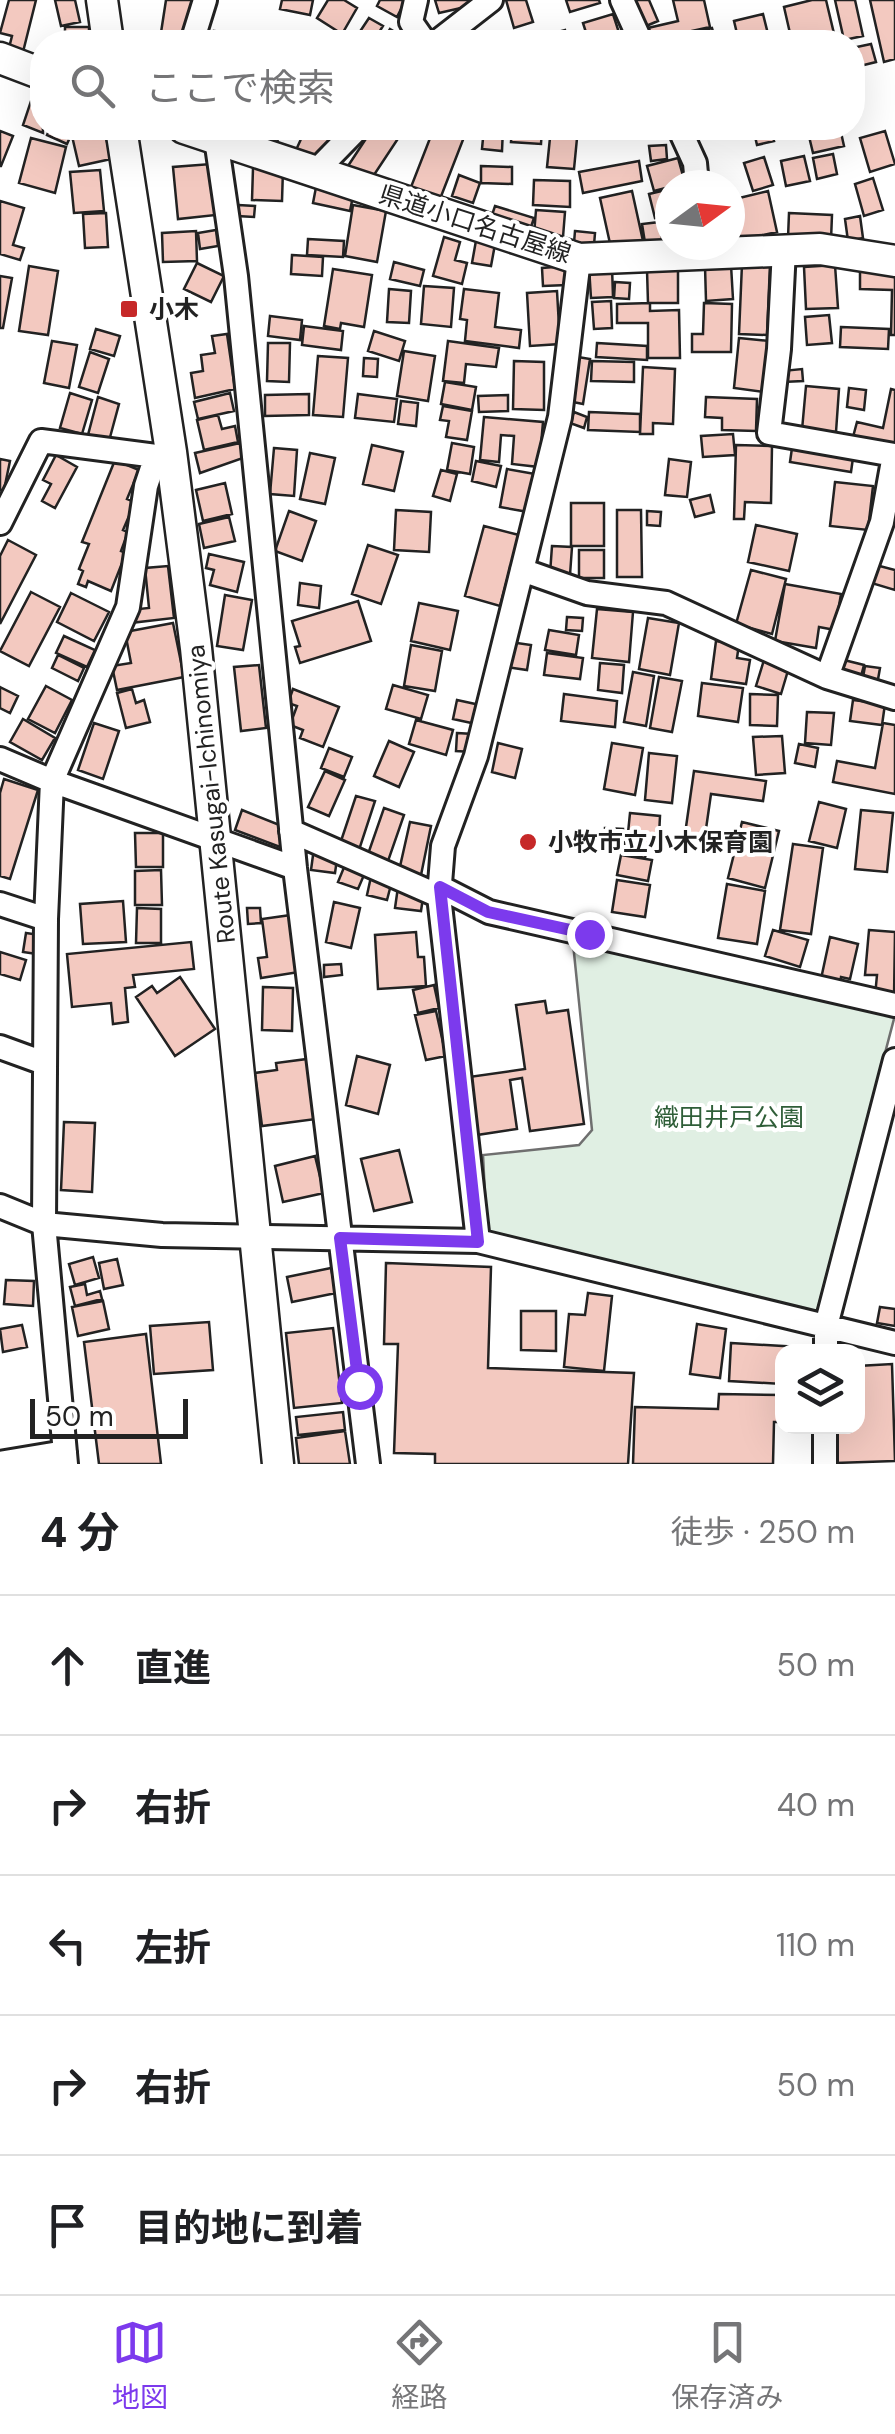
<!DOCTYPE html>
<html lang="ja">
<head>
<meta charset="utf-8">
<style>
	:root { --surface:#fff; --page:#f2f2f2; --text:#202124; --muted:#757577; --line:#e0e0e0; --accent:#7c3aed }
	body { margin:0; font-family:"DM Sans","Noto Sans JP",sans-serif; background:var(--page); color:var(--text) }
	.controls { position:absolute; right:30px; bottom:30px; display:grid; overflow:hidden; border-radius:20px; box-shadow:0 10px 40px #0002 }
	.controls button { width:90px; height:90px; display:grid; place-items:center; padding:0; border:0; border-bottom:2px solid var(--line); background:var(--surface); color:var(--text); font:50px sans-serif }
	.compass { position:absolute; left:655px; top:170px; width:90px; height:90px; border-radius:50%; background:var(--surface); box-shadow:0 10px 40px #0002; rotate:75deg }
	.scale { position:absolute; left:30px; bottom:25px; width:158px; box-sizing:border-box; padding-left:10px; border:5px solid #222; border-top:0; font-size:28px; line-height:35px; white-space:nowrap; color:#222; -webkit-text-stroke:8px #fff; paint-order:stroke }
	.stop { position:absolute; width:30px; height:30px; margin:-22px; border:8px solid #7c3aed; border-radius:50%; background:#fff }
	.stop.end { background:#7c3aed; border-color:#fff; box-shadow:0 2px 10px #0008 }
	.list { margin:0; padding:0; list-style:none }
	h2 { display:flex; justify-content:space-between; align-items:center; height:130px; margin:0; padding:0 40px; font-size:42px }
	h2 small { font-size:32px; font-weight:400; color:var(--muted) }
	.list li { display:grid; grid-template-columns:65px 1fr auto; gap:30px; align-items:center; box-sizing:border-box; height:140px; padding:0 40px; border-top:2px solid var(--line) }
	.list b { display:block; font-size:38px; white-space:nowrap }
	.list em { font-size:32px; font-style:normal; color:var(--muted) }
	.icon { flex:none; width:55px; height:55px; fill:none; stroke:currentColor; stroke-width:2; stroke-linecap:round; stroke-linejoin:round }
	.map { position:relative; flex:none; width:895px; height:1464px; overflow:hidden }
	.search { position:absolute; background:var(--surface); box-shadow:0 10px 40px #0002; left:30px; right:30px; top:30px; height:110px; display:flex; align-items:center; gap:25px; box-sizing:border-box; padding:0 35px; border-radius:40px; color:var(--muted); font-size:38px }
	.sheet { height:830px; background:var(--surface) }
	nav { display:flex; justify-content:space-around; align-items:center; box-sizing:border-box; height:140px; border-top:2px solid var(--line); background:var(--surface); font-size:28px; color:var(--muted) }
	nav a { display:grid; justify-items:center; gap:5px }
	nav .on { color:var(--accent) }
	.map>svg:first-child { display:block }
	.green { fill:#e0efe3; stroke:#6f6f6f; stroke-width:2.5 }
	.building { fill:#f3c9c0; stroke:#222; stroke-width:2.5 }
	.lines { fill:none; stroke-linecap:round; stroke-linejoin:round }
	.minor-casing { stroke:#222; stroke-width:28 }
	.major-casing { stroke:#222; stroke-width:35 }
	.minor { stroke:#fff; stroke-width:22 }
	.major { stroke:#fff; stroke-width:30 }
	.route { stroke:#7c3aed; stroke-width:12 }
	.poi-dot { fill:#c62828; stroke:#fff; stroke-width:4 }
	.labels { text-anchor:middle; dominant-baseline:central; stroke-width:8; stroke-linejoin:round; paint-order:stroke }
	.street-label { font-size:25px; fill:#222; stroke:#fff }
	.poi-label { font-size:25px; font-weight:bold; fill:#222; stroke:#fff; text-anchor:start }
	.park-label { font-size:25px; fill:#2f5e38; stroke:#fff }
</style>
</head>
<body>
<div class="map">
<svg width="895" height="1464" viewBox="0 0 895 1464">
	<rect width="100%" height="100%" fill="#fff"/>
	<path class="green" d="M573 943 895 1015 817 1312 487 1234 483 1155 579 1145 592 1130Z"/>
	<path class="building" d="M9 0H36L23 52 9 48 12 36 0 33Z
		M55 0H75L80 22 61 26Z
		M166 0H195L183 42 160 39Z
		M282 0H313L310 15 280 9Z
		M328 0H344L357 8 342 34 317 18Z
		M380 0H404L405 1 397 17 377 6Z
		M435 0H473L474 5 439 13Z
		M506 0H526L533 22 514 28Z
		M566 0H599L600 3 570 12Z
		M626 0H649L658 21 639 29Z
		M673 0H704L710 27 651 40 648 28 678 21Z
		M812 0H826L836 42H792L784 7Z
		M835 0H855L863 36 844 40Z
		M870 0H895V59L884 62Z
		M613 14 622 42H589L583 23Z
		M763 14 770 42H739L734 21Z
		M369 18 383 26 373 42H353Z
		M65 27H89V42H65Z
		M712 28 716 42H662Z
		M390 29 410 41 409 42H382Z
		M565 30 568 42H553L550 34Z
		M214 31 264 37 263 42H213Z
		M871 44 876 62 852 68V48Z
		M31 101 42 105 43 133 23 125Z
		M50 128H74L67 144 47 135Z
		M238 128H276L281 129 275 149 235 136Z
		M306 128H338L323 162 296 150Z
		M373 128H405L368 184 346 169Z
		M434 128H455L466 132 440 199 411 187Z
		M484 128H503L502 151 482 149Z
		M512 128H542L541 144 511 142Z
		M551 128H578L574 169 547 167Z
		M753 128H770L774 141 757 145Z
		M807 128H840L844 146 813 153Z
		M104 129 111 159 79 166 72 136Z
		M0 131 13 136 1 166H0Z
		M885 131 895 164 870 172 860 138Z
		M31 138 66 147 55 193 19 183Z
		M666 145 667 159 651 161 649 146Z
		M833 154 837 174 817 179 813 158Z
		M804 156 810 181 786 186 781 161Z
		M764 157 773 185 753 191 744 163Z
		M678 158 685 183 654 191 647 166Z
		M639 161 642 181 583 193 579 172Z
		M211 164 216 215 178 219 173 167Z
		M481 166 512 167V184L481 183Z
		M253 168 283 169 282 201 252 200Z
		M100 170 104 211 74 213 70 172Z
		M459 175 480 183 473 203 452 196Z
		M873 178 883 210 864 216 855 184Z
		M534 180 570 181V207L533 205Z
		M317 182 354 191 350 211 313 203Z
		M670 189V215L655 218 649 194Z
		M632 191 643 241 611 248 600 198Z
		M768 191 777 232 740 240 731 200Z
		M0 201 24 208 13 245 24 248 20 260 0 254Z
		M238 205 255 206 254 217 237 216Z
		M353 205 386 211 377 262 345 256Z
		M495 206 534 218 529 233 490 221Z
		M536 210 565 212 563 237 534 235Z
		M106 213 108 247 85 248 83 214Z
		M789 213 832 215 831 240 788 238Z
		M860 216 863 238 848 241 845 219Z
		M660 222 663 247 646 249 642 224Z
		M216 230 218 246 200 249 198 233Z
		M196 231 197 261 163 262 162 233Z
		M575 231 595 233 594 245 574 243Z
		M477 235 496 239 491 266 472 263Z
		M444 237 460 242 455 260 467 263 462 284 433 276Z
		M308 239 344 241 343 257 307 255Z
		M292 255 323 257 322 276 291 274Z
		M394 262 424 270 420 286 390 279Z
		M197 263 224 276 211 302 184 289Z
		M742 264 770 265 767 335 739 334Z
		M731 265 733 299 706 301 705 266Z
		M835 265 838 308 806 309 804 267Z
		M29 266 58 271 48 335 19 331Z
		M566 266 567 285 543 286 542 268Z
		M589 267H612L613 297 591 298Z
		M860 268 895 269V335H891L892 290 860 289Z
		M333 269 372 275 364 327 341 323 340 329 324 326Z
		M678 269V303H648L647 270Z
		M0 276 12 278 3 328H0Z
		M615 282 630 283 629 299 614 298Z
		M424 286 454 288 451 327 421 324Z
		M389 289 411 291 409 323 387 322Z
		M464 289 499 293 495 327 521 330 519 348 465 341 467 320 460 319Z
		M557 291 560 344 530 346 527 293Z
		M611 301 612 328 594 329 592 302Z
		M650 303V311L679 310 680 358H648V323H617V304Z
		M704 303 732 304 731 352H692V334H703Z
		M829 315 832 343 807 345 805 317Z
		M270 316 302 320 300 340 268 336Z
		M304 326 343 331 341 350 302 345Z
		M841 327 889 329 888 349 840 347Z
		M96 329 120 336 114 356 90 349Z
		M374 331 405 341 399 361 368 351Z
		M227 334 235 389 195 398 191 373 203 371 201 355 215 353 212 336Z
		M739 338 770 341 764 392 734 388Z
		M52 341 77 345 69 388 44 383Z
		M448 341 499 348 496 367 466 364 464 383 443 381Z
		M268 343H290L289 382 267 381Z
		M597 343 647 346V360L596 357Z
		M404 351 435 356 428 401 397 396Z
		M90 352 109 359 98 393 79 387Z
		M318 356 348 358 343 417 313 415Z
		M572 356 590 359 583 404 573 402 575 392 566 390Z
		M364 358 378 359 377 377 363 376Z
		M514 361 544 362V410L513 409Z
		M592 361 634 362V382L591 381Z
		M643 367 675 369 673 424 653 423V434H640Z
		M802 369 803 381 783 382 782 371Z
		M445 382 476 387 472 410 441 404Z
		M806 386 839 389 836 432 802 430Z
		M849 388 866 390 864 410 847 407Z
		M891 389 895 390V442L891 445 853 437 857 422 883 428Z
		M70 393 92 400 82 434 60 428Z
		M230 393 234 411 198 419 194 402Z
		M309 394V415L265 416V395Z
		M358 394 397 399 394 422 355 418Z
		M508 395V411L479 412 478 396Z
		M98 397 119 404 109 441 88 435Z
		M706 397 757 399 756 431 722 430V418L705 417Z
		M401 401 418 403 416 426 398 424Z
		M443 406 472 411 467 440 446 437 449 421 440 420Z
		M574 412 587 417 584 428 570 423Z
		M589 412 640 414V432L588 430Z
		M218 415 222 429 235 426 238 442 204 450 197 420Z
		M484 417 543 422 539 467 512 464 514 436 501 435 499 462 480 460Z
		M733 434 735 455 703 457 701 436Z
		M793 441 854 451 851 472 790 462Z
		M240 443 243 458 200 473 195 453Z
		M452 443 474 447 470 474 447 470Z
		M372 445 403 452 394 491 363 484Z
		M736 445 772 446 771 503 745 502 744 519H734Z
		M274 448 297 450 294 496 270 494Z
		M310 453 335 458 325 504 300 499Z
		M56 455 77 467 55 508 42 501 51 484 43 480Z
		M0 459 10 461 4 490H0Z
		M669 459 691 462 687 497 665 495Z
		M115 460 139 470 127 499 135 502 123 530 128 532 121 551 126 553 111 591 88 581 86 587 78 584 83 571 79 569 89 544 82 542Z
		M476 461 501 466 496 487 472 481Z
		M507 469 535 474 528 512 500 507Z
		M441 470 457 474 450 501 433 496Z
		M835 482 873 486 868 530 830 526Z
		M225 483 232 514 203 521 196 490Z
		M710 495 714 512 695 517 690 500Z
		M571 503H604V546H571Z
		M396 510 431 512 429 552 394 550Z
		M617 510H641L642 577H617Z
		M289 511 316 521 302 561 275 551Z
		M647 511 661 512 660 526 647 525Z
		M229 517 235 541 204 548 199 524Z
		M756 525 797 534 789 571 748 562Z
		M484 526 519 535 500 606 465 596Z
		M8 540 36 555 0 624V556Z
		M368 545 398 555 381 604 352 594Z
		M552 546 572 547 570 575 550 574Z
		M579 550H604V578H579Z
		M209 554 244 562 237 592 210 585 214 570 206 568Z
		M872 564 895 570V590L868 582Z
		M168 566 174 618 130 623 129 610 149 608 145 568Z
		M751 570 786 579 772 634 736 624Z
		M300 583 321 586 319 608 298 605Z
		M785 584 841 594 835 630 819 627 816 648 775 641Z
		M31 592 60 607 29 666 0 651Z
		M71 593 109 612 94 641 57 622Z
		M225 595 252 600 243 650 217 646Z
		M358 601 371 641 300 663 295 647 300 646 292 621Z
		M419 603 458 611 450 650 411 641Z
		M597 609 633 612 629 662 592 658Z
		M567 617 583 618 582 631 566 630Z
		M648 618 679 623 670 675 639 669Z
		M173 623 184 677 117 690 112 666 131 663 125 632Z
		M549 630 579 635 576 655 545 650Z
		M64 636 95 650 87 667 56 653Z
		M716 641 739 644 737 658 750 660 746 684 711 679Z
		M510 642 531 645 527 670 506 667Z
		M411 645 442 651 435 691 404 686Z
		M547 653 583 658 580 679 544 675Z
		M58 655 84 668 78 681 52 668Z
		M764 660 789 667 781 694 756 686Z
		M844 660 864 665 860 680 840 675Z
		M600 663 624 665 622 693 598 690Z
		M259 665 266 728 241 731 234 667Z
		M865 666 880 668 877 685 862 683Z
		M633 672 654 676 646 726 624 722Z
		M659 677 682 681 672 732 650 728Z
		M702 683 743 688 738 722 698 716Z
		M393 685 428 695 421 719 386 709Z
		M46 686 72 700 55 733 28 719Z
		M0 687 18 696 10 713 0 708Z
		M132 689 136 703 144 700 150 722 126 728 117 693Z
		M293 689 339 707 323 747 300 738 303 730 290 725 297 706 288 703Z
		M564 694 617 701 615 727 561 721Z
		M750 694 778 695 777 726 750 725Z
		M457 700 480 705 476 724 453 719Z
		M853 700 885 704 882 725 850 721Z
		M807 712 834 713 831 745 805 743Z
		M23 719 55 738 42 760 10 742Z
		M416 720 453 730 446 755 409 744Z
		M94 723 119 731 103 779 78 770Z
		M883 723 895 725V794L833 782 837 761 875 768Z
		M457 733 473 734 472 752 456 751Z
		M782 736 785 773 756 775 753 737Z
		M389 741 414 752 399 787 374 776Z
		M498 743 522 749 515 778 492 772Z
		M612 743 643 748 635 795 604 789Z
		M799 744 818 748 815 767 795 763Z
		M329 748 352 757 344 777 321 768Z
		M649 753 677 756 672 803 645 800Z
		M325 771 345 780 329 816 308 807Z
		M694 771 766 781 763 801 711 794 704 843 684 841Z
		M4 779 38 790 10 879 0 876V793Z
		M356 796 375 801 359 850 340 844Z
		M819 802 846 809 837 848 809 841Z
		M384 808 404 815 387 864 367 857Z
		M242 810 287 828 280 847 235 830Z
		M861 810 893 813 887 872 855 869Z
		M630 813 660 816 659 836 628 833Z
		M410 822 431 826 421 875 399 871Z
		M742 822 779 831 765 888 728 878Z
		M605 828 623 829V840H605Z
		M135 833H163V867H136Z
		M626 834 660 840 658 851 647 849 645 858 623 853Z
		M793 844 823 848 811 934 780 930Z
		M314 848 338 852 335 873 311 870Z
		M621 855 652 860 648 881 617 875Z
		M347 860 367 868 358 889 338 882Z
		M161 870 162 905H135V871Z
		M372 872 393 877 387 900 367 895Z
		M617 880 650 885 645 917 612 912Z
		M727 884 765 891 757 944 718 938Z
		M398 887 424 891 421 911 395 908Z
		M123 901 126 942 83 944 80 904Z
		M334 902 360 908 351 948 326 942Z
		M137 908 161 909V943H136Z
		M247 908H260L261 923 248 924Z
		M291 915 299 972 261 978 258 958 267 957 262 919Z
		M773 930 808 940 800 967 765 956Z
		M869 930 895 932 894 998 875 996 877 975H865Z
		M416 932 418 957H424L426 986 378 989 375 935Z
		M26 933 40 935 37 954 23 952Z
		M830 937 858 944 850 979 841 977 840 983 821 979Z
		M191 942 194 969 133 975 135 987 125 988 128 1022 113 1024 111 1003 72 1007 67 954Z
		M0 952 26 960 20 980 0 974Z
		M341 964 342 975 324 977V965Z
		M180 977 215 1029 175 1056 136 997 152 986 157 993Z
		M434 985 439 1008 418 1013 413 990Z
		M263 987 293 988 292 1031 262 1030Z
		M545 1001 547 1013 568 1010 584 1124 530 1131 522 1078 510 1080 517 1129 477 1135 469 1077 525 1069 516 1005Z
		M436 1011 446 1056 426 1060 415 1015Z
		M357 1056 390 1065 378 1114 346 1105Z
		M307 1059 316 1119 262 1126 255 1073 277 1070 276 1063Z
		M64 1122 95 1123 92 1192 61 1190Z
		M399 1150 412 1202 374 1211 361 1159Z
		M315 1156 324 1193 283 1202 275 1166Z
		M93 1257 99 1278 75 1285 69 1264Z
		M117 1259 123 1285 104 1289 99 1263Z
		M386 1263 491 1267 488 1368 634 1373 628 1464H435V1454L394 1453 398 1344H384Z
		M331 1268 336 1293 292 1302 287 1277Z
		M6 1280 34 1281 33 1306 4 1304Z
		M85 1284 87 1295 100 1291 102 1299 75 1306 70 1287Z
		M588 1293 612 1296 604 1371 564 1367 569 1314 585 1315Z
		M103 1301 109 1329 78 1336 72 1307Z
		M880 1307 895 1309V1326L877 1323Z
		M521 1311H556V1351L521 1350Z
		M209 1322 213 1370 154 1374 150 1326Z
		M697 1324 726 1329 720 1378 690 1374Z
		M22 1325 27 1347 3 1352 0 1329Z
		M333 1328 342 1403 294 1408 286 1333Z
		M146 1334 161 1464H99L84 1342Z
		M731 1343 799 1347V1352H782V1384L729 1381Z
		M892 1364 895 1461 835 1463 833 1426H858V1366Z
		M719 1394 782 1395V1422H774L773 1464H633L635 1407 718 1409Z
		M343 1412 345 1430 298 1435 296 1417Z
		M345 1431 350 1464H299L296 1438Z"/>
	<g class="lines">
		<defs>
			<path id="minor" d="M416 0 411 22 425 42
				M622 0 641 42
				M192 42 205 0
				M437 42 491 0
				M679 128 695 163 697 185
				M216 139 236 276 295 868 368 1464
				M315 172 358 128
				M784 249 779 349 769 433 894 455 882 522 827 677
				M0 523 41 441 156 456
				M522 570 587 593 666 603 827 677 895 698
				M0 759 52 781 295 868
				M291 831 439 896
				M440 887 489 912 895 1005
				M0 904 46 919
				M0 1047 44 1063
				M0 1206 44 1224 162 1235 478 1241 895 1343
				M478 1241 439 896 443 846 476 756 560 417 579 259
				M826 1352V1326L895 1060
				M825 1426V1464
				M0 1463 65 1452
				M66 1464 44 1224 46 919 52 781 128 607 146 486 156 456 171 452"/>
			<path id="major" d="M102 0 108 42
				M0 58 42 74
				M121 128 171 452 196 648 278 1464
				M184 128 579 259 820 249 895 261"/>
		</defs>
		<use href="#minor" class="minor-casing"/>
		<use href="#major" class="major-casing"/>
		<use href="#minor" class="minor"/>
		<use href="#major" class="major"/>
	</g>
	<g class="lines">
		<path class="route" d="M359 1386 340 1238 478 1242 440 887 488 912 589 934"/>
	</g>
	<g class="poi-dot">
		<rect x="119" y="299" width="20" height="20" rx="5"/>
		<circle cx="528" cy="842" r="10"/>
	</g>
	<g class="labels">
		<g class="street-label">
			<text transform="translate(475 224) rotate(18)">県道小口名古屋線</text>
			<text transform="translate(211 794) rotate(-96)">Route Kasugai-Ichinomiya</text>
		</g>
		<g class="poi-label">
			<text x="149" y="309">小木</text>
			<text x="548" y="842">小牧市立小木保育園</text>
		</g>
		<g class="park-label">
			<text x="729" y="1117">織田井戸公園</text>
		</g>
	</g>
</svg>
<div class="controls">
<button><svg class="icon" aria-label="layers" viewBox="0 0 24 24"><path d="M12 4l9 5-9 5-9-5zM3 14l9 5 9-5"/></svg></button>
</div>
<svg class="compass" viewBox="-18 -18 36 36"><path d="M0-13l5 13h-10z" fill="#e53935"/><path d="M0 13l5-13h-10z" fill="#757577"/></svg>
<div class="scale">50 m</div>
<div class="stop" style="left:359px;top:1386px"></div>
<div class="stop end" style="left:589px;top:934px"></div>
<div class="search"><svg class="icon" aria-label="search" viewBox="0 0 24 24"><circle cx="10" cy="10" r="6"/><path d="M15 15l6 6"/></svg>ここで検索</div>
</div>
<section class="sheet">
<h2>4 分<small>徒歩 · 250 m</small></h2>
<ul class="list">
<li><svg class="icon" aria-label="ahead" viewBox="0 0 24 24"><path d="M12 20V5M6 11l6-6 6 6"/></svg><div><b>直進</b></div><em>50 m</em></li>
<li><svg class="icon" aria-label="right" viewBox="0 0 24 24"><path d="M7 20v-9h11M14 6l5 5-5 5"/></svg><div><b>右折</b></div><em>40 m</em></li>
<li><svg class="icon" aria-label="left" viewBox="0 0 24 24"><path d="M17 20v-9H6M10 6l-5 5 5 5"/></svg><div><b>左折</b></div><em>110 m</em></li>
<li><svg class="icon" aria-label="right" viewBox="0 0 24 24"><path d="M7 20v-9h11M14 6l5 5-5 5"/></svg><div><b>右折</b></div><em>50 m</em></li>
<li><svg class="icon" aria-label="arrive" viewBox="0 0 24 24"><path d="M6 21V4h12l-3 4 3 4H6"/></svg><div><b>目的地に到着</b></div></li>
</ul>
</section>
<nav>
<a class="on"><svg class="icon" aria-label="map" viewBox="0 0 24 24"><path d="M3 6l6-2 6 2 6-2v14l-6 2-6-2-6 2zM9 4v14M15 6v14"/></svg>地図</a>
<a><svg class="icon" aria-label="directions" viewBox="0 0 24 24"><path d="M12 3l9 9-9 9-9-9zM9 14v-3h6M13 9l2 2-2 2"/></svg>経路</a>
<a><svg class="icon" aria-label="saved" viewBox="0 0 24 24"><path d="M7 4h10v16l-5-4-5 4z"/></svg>保存済み</a>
</nav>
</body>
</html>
